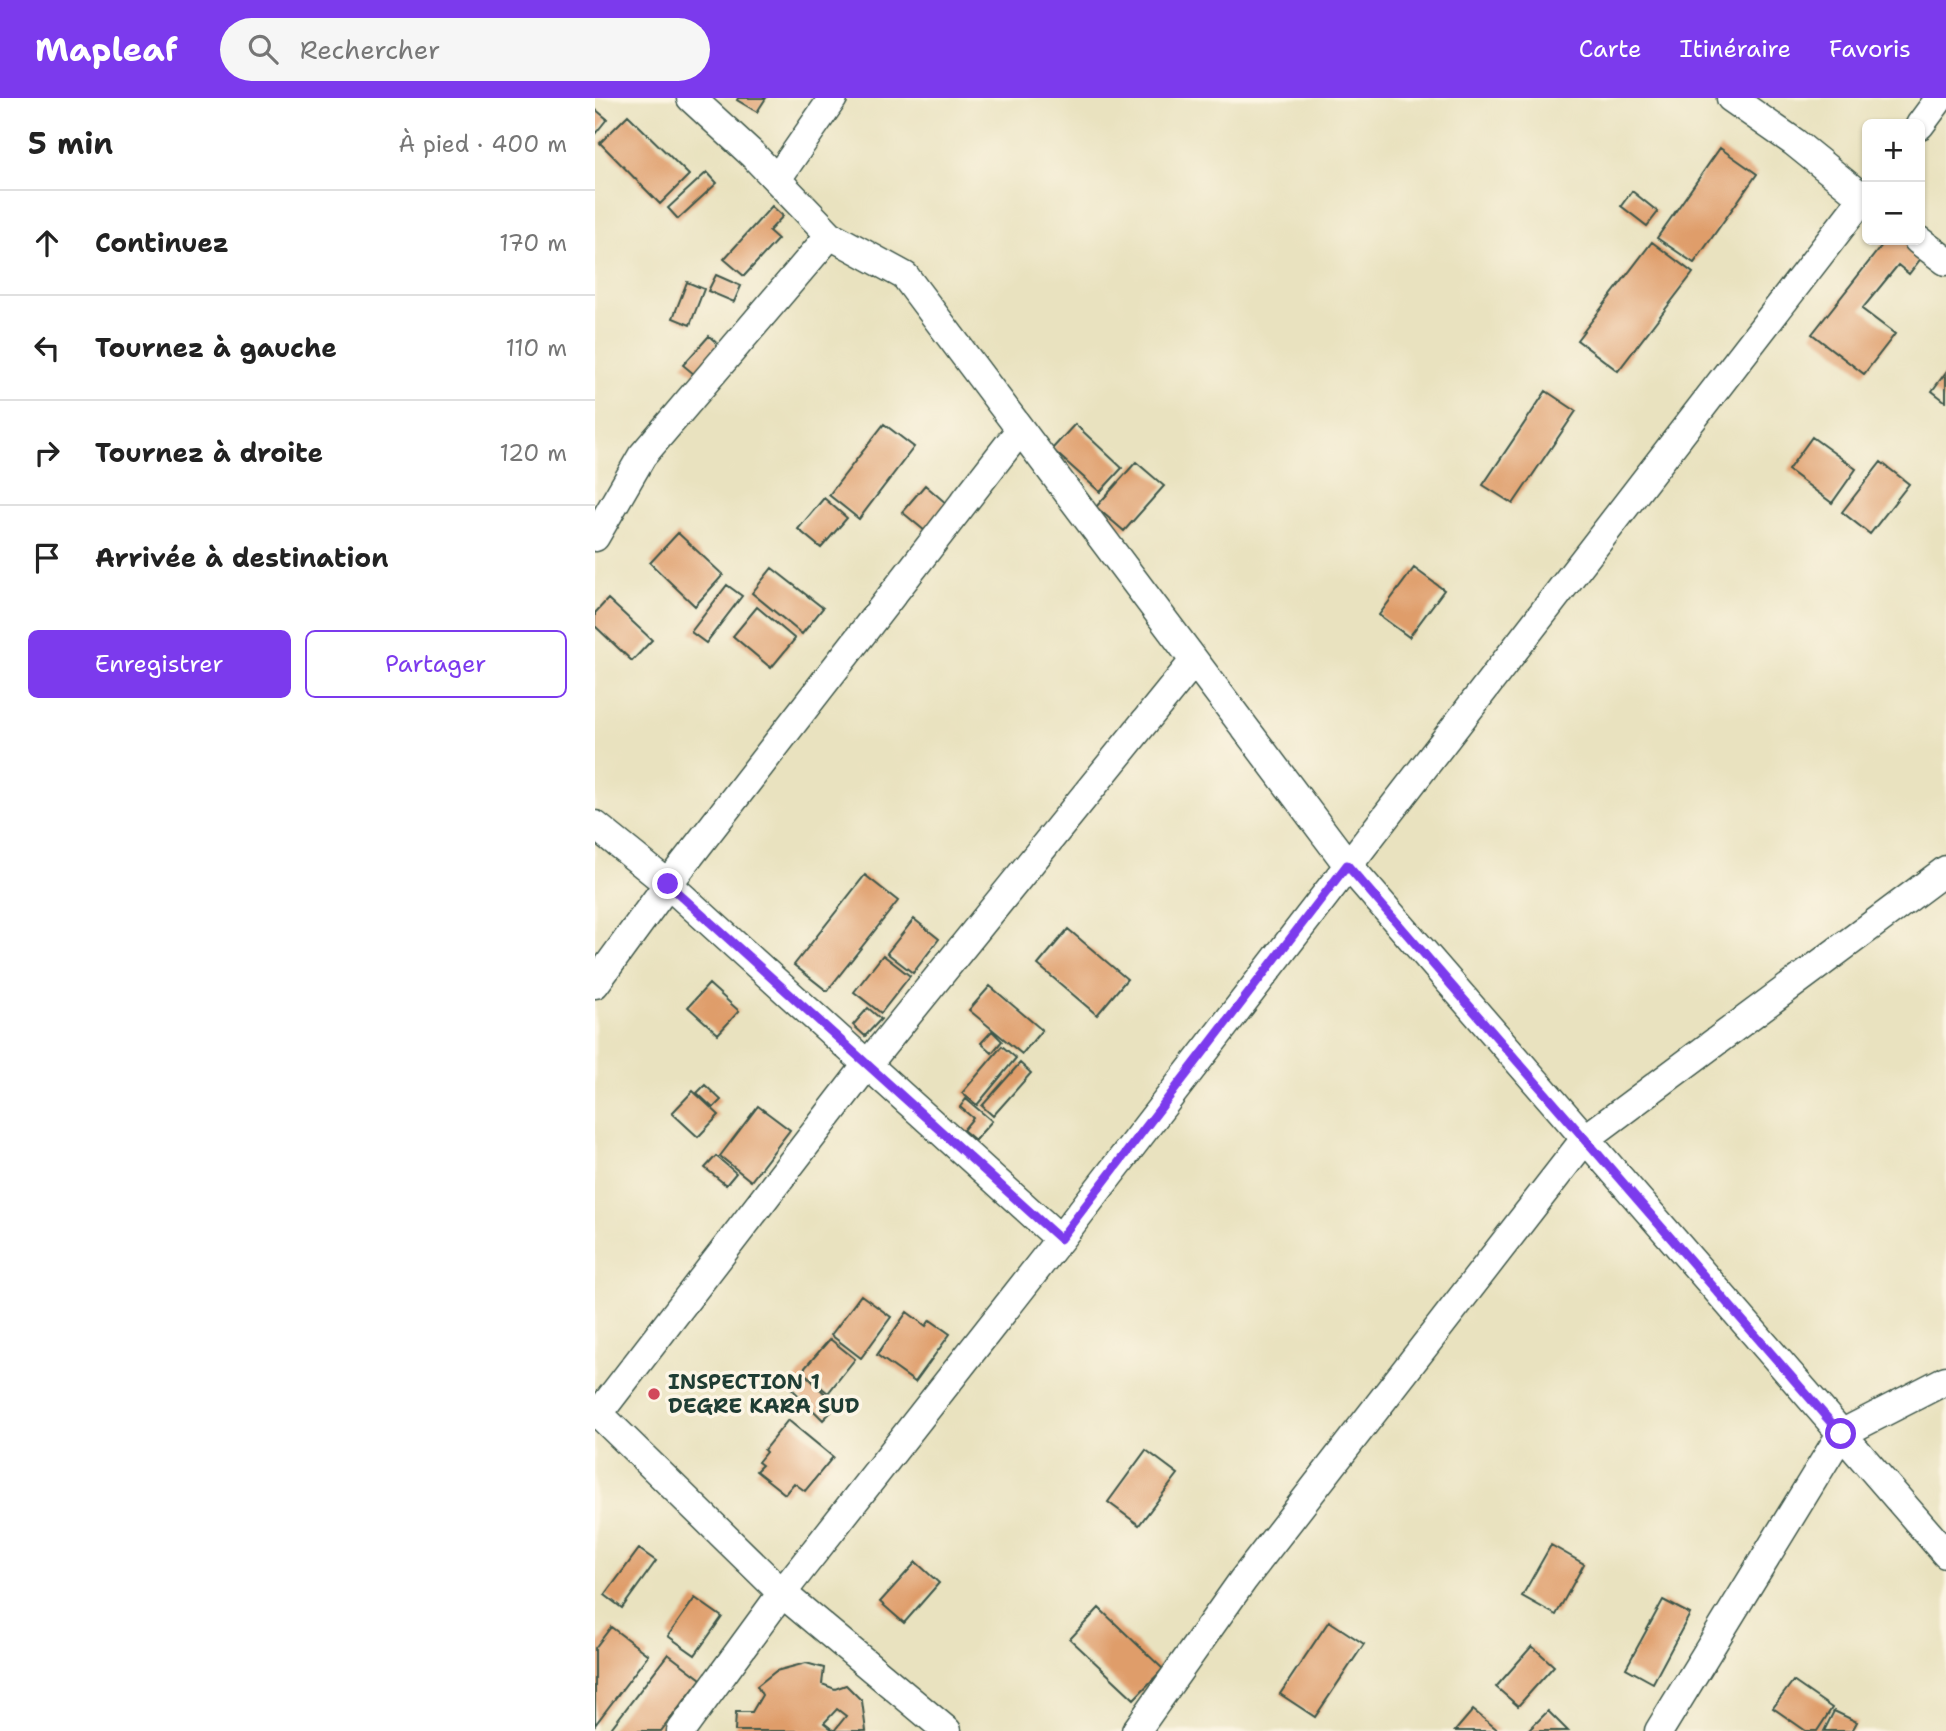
<!DOCTYPE html>
<html lang="fr">
<head>
<meta charset="utf-8">
<style>
	:root { --surface:#fff; --page:#f6f6f6; --text:#222; --muted:#767676; --line:#e0e0e0; --accent:#7c3aed }
	body { margin:0; font-family:"Shantell Sans",sans-serif; background:var(--page); color:var(--text) }
	.controls { position:absolute; right:21px; top:21px; display:grid; overflow:hidden; border-radius:10px; box-shadow:0 2px 5px #0004 }
	.controls button { width:63px; height:63px; display:grid; place-items:center; padding:0; border:0; border-bottom:2px solid var(--line); background:var(--surface); color:var(--text); font:35px sans-serif }
	.stop { position:absolute; width:21px; height:21px; margin:-16px; border:5px solid #7c3aed; border-radius:50%; background:#fff }
	.stop.end { background:#7c3aed; border-color:#fff; box-shadow:0 2px 7px #0008 }
	.list { margin:0; padding:0; list-style:none }
	h2 { display:flex; justify-content:space-between; align-items:center; height:91px; margin:0; padding:0 28px; font-size:30px }
	h2 small { font-size:23px; font-weight:400; color:var(--muted) }
	.list li { display:grid; grid-template-columns:46px 1fr auto; gap:21px; align-items:center; box-sizing:border-box; height:105px; padding:0 28px; border-top:2px solid var(--line) }
	.list b { display:block; font-size:26px; white-space:nowrap }
	.list em { font-size:23px; font-style:normal; color:var(--muted) }
	.actions { display:flex; gap:14px; padding:21px 28px }
	.actions a { flex:1; padding:16px 0; border:2px solid var(--accent); border-radius:10px; text-align:center; font-size:24px; color:var(--accent) }
	.actions .main { background:var(--accent); color:#fff }
	.icon { flex:none; width:38px; height:38px; fill:none; stroke:currentColor; stroke-width:2; stroke-linecap:round; stroke-linejoin:round }
	.map { position:relative; flex:none; width:1351px; height:1633px; overflow:hidden }
	header { display:flex; align-items:center; gap:42px; box-sizing:border-box; height:98px; padding:0 35px; background:var(--accent); color:#fff }
	header strong { font-size:33px }
	nav { display:flex; gap:38px; margin-inline-start:auto; font-size:24px }
	.search { width:490px; height:63px; background:var(--page); display:flex; align-items:center; gap:18px; box-sizing:border-box; padding:0 24px; border-radius:38px; color:var(--muted); font-size:26px }
	main { display:flex }
	aside { flex:1; background:var(--surface) }
	.map>svg:first-child { display:block }
	.building { fill:#df9d6a }
	.lines { fill:none; stroke-linecap:round; stroke-linejoin:round }
	.minor-casing { stroke:#3d5649; stroke-width:31 }
	.minor { stroke:#fff; stroke-width:28 }
	.route { stroke:#7c3aed; stroke-width:9 }
	.poi-dot { fill:#d1495b; stroke:#fcf5e5; stroke-width:2.5 }
	.labels { text-anchor:middle; dominant-baseline:central; stroke-width:7; stroke-linejoin:round; paint-order:stroke }
	.poi-label { font-size:21px; font-weight:bold; fill:#1f3d34; stroke:#fcf5e5; text-anchor:start }
</style>
</head>
<body>
<header>
<strong>Mapleaf</strong>
<div class="search"><svg class="icon" aria-label="search" viewBox="0 0 24 24"><circle cx="10" cy="10" r="6"/><path d="M15 15l6 6"/></svg>Rechercher</div>
<nav><a>Carte</a><a>Itinéraire</a><a>Favoris</a></nav>
</header>
<main>
<aside>
<h2>5 min<small>À pied · 400 m</small></h2>
<ul class="list">
<li><svg class="icon" aria-label="ahead" viewBox="0 0 24 24"><path d="M12 20V5M6 11l6-6 6 6"/></svg><div><b>Continuez</b></div><em>170 m</em></li>
<li><svg class="icon" aria-label="left" viewBox="0 0 24 24"><path d="M17 20v-9H6M10 6l-5 5 5 5"/></svg><div><b>Tournez à gauche</b></div><em>110 m</em></li>
<li><svg class="icon" aria-label="right" viewBox="0 0 24 24"><path d="M7 20v-9h11M14 6l5 5-5 5"/></svg><div><b>Tournez à droite</b></div><em>120 m</em></li>
<li><svg class="icon" aria-label="arrive" viewBox="0 0 24 24"><path d="M6 21V4h12l-3 4 3 4H6"/></svg><div><b>Arrivée à destination</b></div></li>
</ul>
<div class="actions"><a class="main">Enregistrer</a><a>Partager</a></div>
</aside>
<div class="map">
<svg width="1351" height="1633" viewBox="0 0 1351 1633">
	<rect width="100%" height="100%" fill="#fcf5e5"/>
	<filter id="ink" filterUnits="userSpaceOnUse"><feTurbulence type="fractalNoise" baseFrequency=".0143" numOctaves="2"/><feDisplacementMap in="SourceGraphic" scale="14" xChannelSelector="R" yChannelSelector="G"/><feConvolveMatrix kernelMatrix="1 2 1 2 8 2 1 2 1" color-interpolation-filters="sRGB"/></filter>
	<filter id="wash" filterUnits="userSpaceOnUse"><feTurbulence type="fractalNoise" baseFrequency=".00686" numOctaves="4" result="noise"/><feDisplacementMap in="SourceGraphic" scale="28" xChannelSelector="R" yChannelSelector="G"/><feGaussianBlur stdDeviation="1.57" result="paint"/><feColorMatrix in="noise" values="0 0 0 0 0 0 0 0 0 0 0 0 0 0 0 0 0 1.4 0 .05"/><feComposite in="paint" operator="in"/></filter>
	<g filter="url(#wash)">
		<rect width="100%" height="100%" fill="#e9e2bf"/>
		<g id="blocks">
			<path class="building" d="M143 0H171L162 14 142 2Z
				M0 11 12 21 0 36Z
				M33 17 94 77 65 106 5 45Z
				M1125 50 1162 76 1099 165 1062 140Z
				M112 74 122 85 83 121 73 110Z
				M1037 93 1063 114 1052 128 1026 108Z
				M177 108 188 118 174 133 183 141 149 178 129 161Z
				M1291 142H1313L1330 155 1314 176 1303 167 1267 211 1300 236 1269 276 1217 236Z
				M1057 144 1098 175 1023 273 982 242Z
				M121 177 146 188 139 204 113 193Z
				M92 184 109 191 95 227 78 220Z
				M114 238 126 249 100 277 88 267Z
				M1351 274V304L1337 293Z
				M951 293 981 313 918 406 888 387Z
				M289 326 319 349 264 421 234 397Z
				M480 326 527 370 505 394 457 351Z
				M1217 339 1261 371 1237 405 1193 372Z
				M541 364 569 388 529 433 501 409Z
				M1286 364 1314 386 1275 436 1247 414Z
				M330 387 352 406 330 433 307 414Z
				M229 400 252 420 226 450 203 431Z
				M83 435 128 477 100 508 55 465Z
				M177 470 228 510 207 536 157 495Z
				M819 470 849 492 814 539 784 517Z
				M132 487 147 498 111 545 96 534Z
				M13 501 57 542 37 563 0 528V515Z
				M162 509 200 541 176 570 138 538Z
				M270 777 303 803 232 893 199 867Z
				M319 821 344 841 318 875 292 855Z
				M473 831 532 881 502 917 443 867Z
				M288 857 315 878 286 915 259 894Z
				M114 886 144 913 123 936 93 909Z
				M395 888 447 932 427 956 374 912Z
				M273 910 286 921 270 938 258 927Z
				M397 933 407 943 397 955 386 945Z
				M407 948 421 960 382 1007 367 995Z
				M425 965 436 975 398 1018 387 1008Z
				M110 987 126 1002 118 1010 102 995Z
				M98 993 124 1017 103 1039 77 1015Z
				M371 1001 397 1023 380 1042 368 1032 378 1020 365 1009Z
				M163 1008 195 1032 156 1083 125 1058Z
				M121 1058 141 1075 131 1087 110 1070Z
				M266 1197 296 1219 266 1260 236 1237Z
				M312 1214 331 1228 335 1222 355 1236 320 1284 282 1257Z
				M235 1241 260 1261 233 1295 208 1274 242 1308 228 1322 194 1288Z
				M193 1322 238 1359 210 1393 199 1385 190 1396 161 1373 167 1367 163 1364 171 1354 169 1352Z
				M551 1352 583 1376 544 1427 513 1404Z
				M956 1447 989 1466 961 1517 927 1498Z
				M44 1451 61 1463 27 1510 10 1497Z
				M321 1464 344 1485 309 1525 285 1504Z
				M100 1500 127 1519 100 1557 73 1538Z
				M1068 1502 1095 1516 1058 1585 1031 1570Z
				M504 1510 568 1571 539 1601 475 1541Z
				M734 1523 769 1546 720 1619 685 1596Z
				M16 1529 53 1557 0 1627V1550Z
				M937 1548 959 1568 923 1608 901 1589Z
				M73 1556 106 1581 66 1633H14Z
				M211 1565 229 1570 227 1586 240 1591 251 1587 267 1603 271 1633H239L251 1618 242 1611 229 1625 239 1633H140L141 1614H157L167 1597 162 1588 181 1573Z
				M1198 1583 1237 1610 1222 1633H1211L1178 1610Z
				M878 1612 904 1633H860Z
				M953 1613 973 1633H933Z
				M1239 1613 1262 1624 1257 1633H1229Z"/>
		</g>
	</g>
	<g filter="url(#ink)">
		<use href="#blocks" fill-opacity="0" stroke="#3d5649" stroke-width="2"/>
		<g class="lines">
			<defs>
				<path id="minor" d="M96 0 158 57 235 137 310 178 753 767 1351 1456
					M1136 0 1199 44 1272 103
					M1325 27 1345 0
					M182 81 238 0
					M1323 142 1351 163
					M0 439 47 358 235 137
					M0 727 73 786 465 1141
					M0 886 73 786 425 332
					M0 1312 187 1495 352 1633
					M4 1315 272 967 599 563
					M86 1633 187 1495 465 1141 1272 95
					M541 1633 648 1482 990 1041 1351 772
					M1064 1633 1246 1336 1351 1282"/>
			</defs>
			<use href="#minor" class="minor-casing"/>
			<use href="#minor" class="minor"/>
		</g>
	</g>
	<g class="lines" filter="url(#ink)">
		<path class="route" d="M73 786 465 1141 752 767 1246 1336"/>
	</g>
	<circle class="poi-dot" cx="59" cy="1296" r="7"/>
	<g class="labels">
		<g class="poi-label">
			<text x="73" y="1284">INSPECTION 1<tspan x="73" dy="24">DEGRE KARA SUD</tspan></text>
		</g>
	</g>
</svg>
<div class="controls">
<button>+</button>
<button>−</button>
</div>
<div class="stop" style="left:1246px;top:1336px"></div>
<div class="stop end" style="left:73px;top:786px"></div>
</div>
</main>
</body>
</html>
